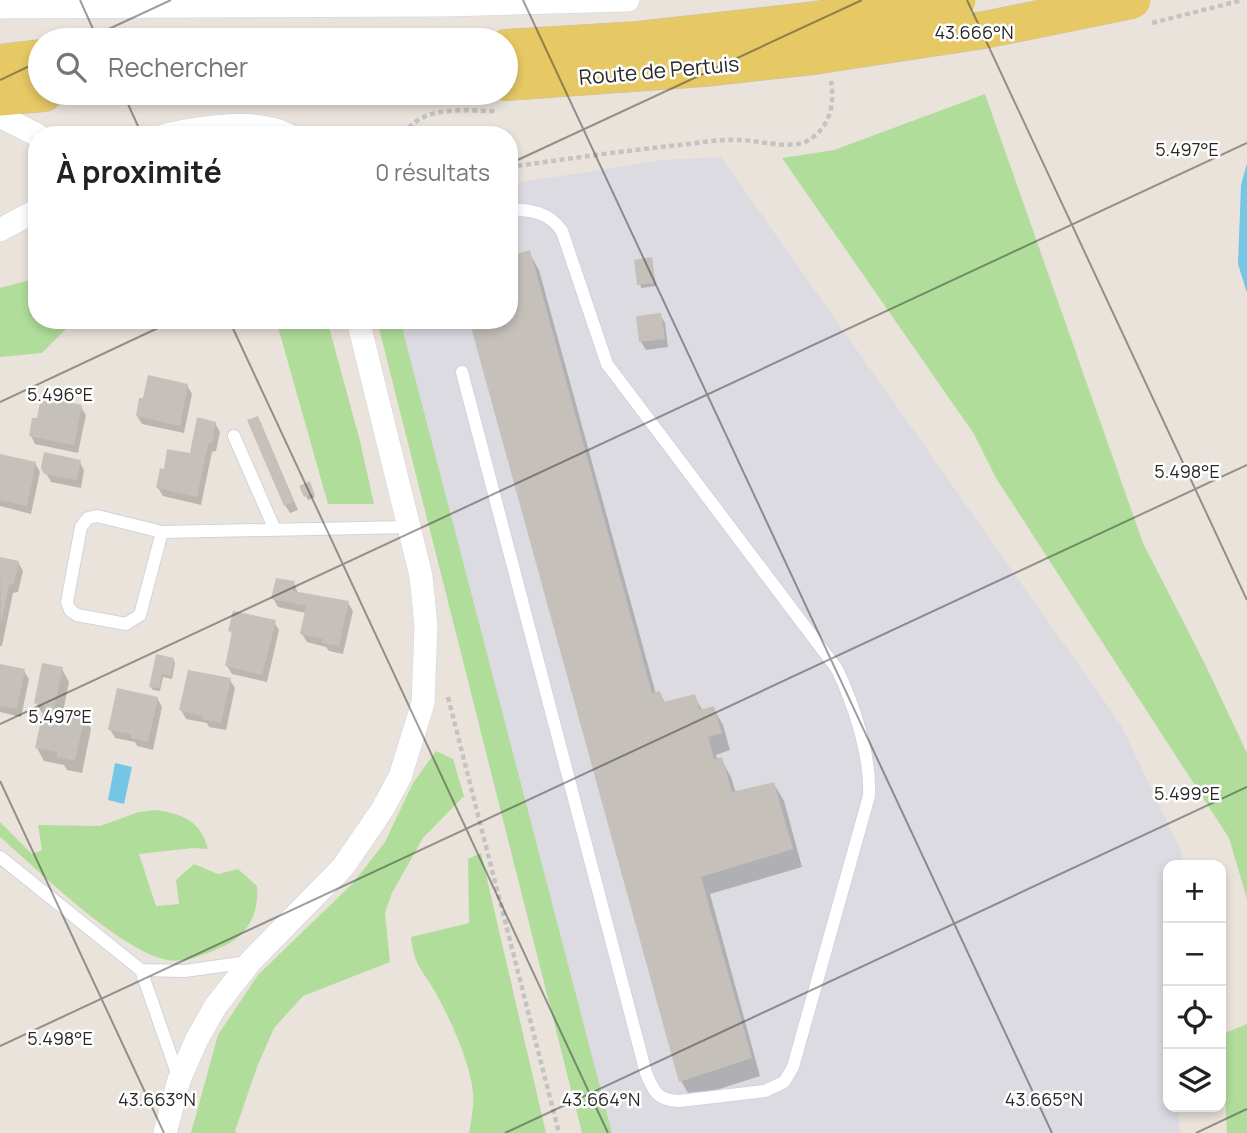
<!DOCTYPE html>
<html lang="fr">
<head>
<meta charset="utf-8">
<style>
	:root { --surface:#fff; --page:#f6f6f6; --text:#222; --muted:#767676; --line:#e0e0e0 }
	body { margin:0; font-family:Manrope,sans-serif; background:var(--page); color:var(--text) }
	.controls { position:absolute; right:21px; bottom:21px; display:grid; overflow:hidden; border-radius:14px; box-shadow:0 4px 10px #0003 }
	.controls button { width:63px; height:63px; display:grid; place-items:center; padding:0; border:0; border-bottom:2px solid var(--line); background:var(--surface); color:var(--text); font:35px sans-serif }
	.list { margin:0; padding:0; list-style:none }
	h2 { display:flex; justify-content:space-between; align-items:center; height:91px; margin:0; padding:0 28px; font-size:30px }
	h2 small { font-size:23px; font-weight:400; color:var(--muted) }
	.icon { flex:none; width:38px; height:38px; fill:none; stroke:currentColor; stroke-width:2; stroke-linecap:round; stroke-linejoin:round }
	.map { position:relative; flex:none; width:1247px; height:1133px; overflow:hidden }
	.search { position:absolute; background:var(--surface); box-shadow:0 4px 10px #0003; left:28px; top:28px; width:490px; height:77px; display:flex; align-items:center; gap:18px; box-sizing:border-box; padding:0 24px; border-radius:38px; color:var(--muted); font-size:26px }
	.panel { position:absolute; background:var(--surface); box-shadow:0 4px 10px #0003; left:28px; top:126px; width:490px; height:203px; border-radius:28px }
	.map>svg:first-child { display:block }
	.industrial { fill:#dddbe2 }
	.green { fill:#b1dd9b }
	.water { fill:#74c6e5 }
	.pier { fill:#eae3db }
	.shadow { fill:#0003 }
	.building { fill:#c5c0ba }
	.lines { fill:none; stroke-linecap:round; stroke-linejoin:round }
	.lane-casing { stroke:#d0d3e0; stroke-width:14 }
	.street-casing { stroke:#d0d3e0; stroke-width:24 }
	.primary-casing { stroke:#c3c3c3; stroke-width:38 }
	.path { stroke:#c3c3c3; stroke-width:4.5; stroke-dasharray:5 3.5; stroke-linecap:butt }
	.lane { stroke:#fff; stroke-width:12 }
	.street { stroke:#fff; stroke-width:23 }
	.primary { stroke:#e6c864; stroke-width:37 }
	.primary-bridge-casing { stroke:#c3c3c3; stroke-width:38; stroke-linecap:butt }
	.path-bridge { stroke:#c3c3c3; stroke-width:4.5; stroke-dasharray:5 3.5; stroke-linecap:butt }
	.primary-bridge { stroke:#e6c864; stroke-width:37 }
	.ticks { fill:none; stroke:#282828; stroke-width:2; stroke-opacity:0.45 }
	.labels { text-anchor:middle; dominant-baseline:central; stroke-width:5; stroke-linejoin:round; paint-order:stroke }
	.street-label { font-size:21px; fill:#282828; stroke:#fff }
	.ticks-label { font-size:18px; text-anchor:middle; fill:#282828; stroke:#fff; stroke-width:5; stroke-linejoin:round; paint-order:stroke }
</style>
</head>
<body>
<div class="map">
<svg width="1247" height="1133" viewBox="0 0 1247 1133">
	<rect width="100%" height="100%" fill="#eae3db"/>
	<path class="industrial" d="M721 157 1121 725 1180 849 1185 865H1168V1107H1178L1180 1133H582L377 320H509V184L662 160Z"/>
	<path class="green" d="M985 94 1143 543 1205 664 1247 753V899L1229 838 996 478 974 434 782 158 834 150Z
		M37 278V320H75L42 353 0 357V288Z
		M276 320H327L360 441 374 504H328Z
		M377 320H400L612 1133H582Z
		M436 751 453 759 464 796 423 838 392 893 385 913 390 962 303 996 274 1028 257 1067 235 1131 237 1133H191L218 1035 258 975 353 883 385 842 413 783Z
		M156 810C183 814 201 821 208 849L193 848 139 854 156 906 179 904 176 880 194 864 218 874 238 869 257 886C259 910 251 931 228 944 211 952 186 964 167 960 119 950 39 871 0 837V822L32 854 42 850 38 825 100 826 139 812Z
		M481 853 546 1133H469C472 1117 475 1101 472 1085 467 1056 449 1016 434 990 421 968 414 965 411 937L469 923 468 859Z
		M1247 1024V1133H1227L1222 1034Z"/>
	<path class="water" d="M1247 163V293L1238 264 1241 185Z
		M115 763 132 767 124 804 108 800Z"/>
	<path class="pier" d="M1190 0H1247V12L1211 20 1196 14Z"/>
	<path class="shadow" d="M529 252 539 270 656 694 660 693 665 703 694 696 703 711 713 708 723 725 730 750 716 755 718 760 721 759 731 777 736 793 774 784 784 801 802 867 710 894 760 1076 691 1098 681 1081 509 320Z
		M652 259 656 286 641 288 636 261Z
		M660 315 665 323 668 347 646 350 641 342Z
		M187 385 192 394 184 433 142 424 137 416Z
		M81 407 86 415 78 453 35 444 31 436Z
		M215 423 220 432 216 451 212 452 201 505 163 496 158 488 165 471 191 455Z
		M262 426 298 510 290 513 285 505Z
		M0 456 35 463 40 472 31 514 0 506Z
		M79 461 84 470 81 488 51 482 43 468Z
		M301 486H311L315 497 308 500Z
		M0 559 18 562 23 571 18 592 13 593 2 646H0Z
		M294 583 298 593 348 603 353 611 343 654 329 651 326 647 307 642 302 634 306 613 278 607 273 598Z
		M274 622 279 630 267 682 232 674 227 666 233 636 230 630Z
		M173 659 175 663 172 679 163 677 160 691 153 690 150 686Z
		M0 665 24 671 29 679 21 717 0 712Z
		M62 669 69 682 63 712 84 716 91 729 82 773 67 770 64 765 44 761 37 748 44 716 36 703Z
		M230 680 235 688 226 730 209 727 207 723 186 719 181 710Z
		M157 698 162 707 153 750 137 746 135 742 115 738 110 729Z"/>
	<path class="building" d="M530 250 652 693 660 691 663 702 695 694 700 710 714 706 722 733 708 737 714 759 722 757 732 792 774 782 793 849 701 877 752 1058 679 1082 469 320H509V256Z
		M652 257 655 283 637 285 634 260Z
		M661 313 665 339 639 342 636 316Z
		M148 375 188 384 180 426 136 416 139 398H143Z
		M41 396 82 405 74 445 29 436 32 418H37Z
		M258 416 294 502 284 506 247 420Z
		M197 417 216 422 212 442 208 444 197 497 156 488 160 468 164 469 167 449 190 453Z
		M44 452 81 460 77 480 44 474 41 468Z
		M0 454 36 462 27 506 0 500Z
		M310 481 314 493 304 497 299 486Z
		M0 557 19 561 14 584 9 585 1 624Z
		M276 578 295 581 293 591 349 601 339 646 322 643 323 639 300 634 306 606 271 599Z
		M233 611 276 620 262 675 225 666 232 632 228 631Z
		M156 654 174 658 171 676 162 674 159 688 149 687Z
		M42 663 63 667 54 708 85 714 75 761 57 757V752L35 748 44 706 34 703Z
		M0 664 25 669 17 709 0 706Z
		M188 670 231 678 221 723 202 719 203 716 179 710Z
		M117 688 158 697 148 742 131 738V734L108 730Z"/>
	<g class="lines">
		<defs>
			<path id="lane" d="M462 372 646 1073C654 1092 657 1100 679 1101L765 1091 784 1082 793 1067 869 796C871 756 854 705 837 669L607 364 562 231C549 212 531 210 509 209
				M234 436 275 530
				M162 532 140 615 126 624 77 615 70 610 67 602 81 527 88 518 97 516 162 532 408 527
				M0 857 141 970 178 1076
				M141 970 185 971 248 962"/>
			<path id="street" d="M0 7 446 5 628 0
				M0 116 37 135
				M166 135C200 127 257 118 288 135
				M0 230 37 210
				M165 1133 179 1080 197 1039 215 1007 250 962 343 867 382 810 400 777 423 703 426 626 421 576 358 320"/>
			<path id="primary" d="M506 48 638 40 808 21
				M0 63 40 58
				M506 82 704 68 813 56
				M0 97 44 93"/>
		</defs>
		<use href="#lane" class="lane-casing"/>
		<use href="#street" class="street-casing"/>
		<use href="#primary" class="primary-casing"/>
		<path class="path" d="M404 135C421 104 465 111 496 111
			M509 167C566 159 623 151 679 145 699 143 719 139 738 140 757 140 791 150 807 141 830 128 835 105 831 81
			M448 697 559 1133"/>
		<use href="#lane" class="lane"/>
		<use href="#street" class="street"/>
		<use href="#primary" class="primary"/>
		<defs>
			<path id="primary-bridge" d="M808 21 957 0
				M813 56 984 30 1132 0"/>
		</defs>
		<use href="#primary-bridge" class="primary-bridge-casing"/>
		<path class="path-bridge" d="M1152 23 1243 0"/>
		<use href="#primary-bridge" class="primary-bridge"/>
	</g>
	<path class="ticks" d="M80 0 98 40M523 0 1052 1133M967 0 1247 600M85 40 171 0M0 80 40 61M123 93 142 135M509 164 862 0M229 320 608 1133M0 402 175 320M0 724 1247 143M0 781 164 1133M0 1046 1247 465M505 1133 1247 787M1196 1133 1247 1109"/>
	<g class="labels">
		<g class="street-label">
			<text transform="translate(659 70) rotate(-5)">Route de Pertuis</text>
		</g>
	</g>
	<g class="ticks-label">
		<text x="974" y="39">43.666°N</text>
		<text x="1187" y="156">5.497°E</text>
		<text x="60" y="401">5.496°E</text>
		<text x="1187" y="478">5.498°E</text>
		<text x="60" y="723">5.497°E</text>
		<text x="1187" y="800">5.499°E</text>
		<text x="60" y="1045">5.498°E</text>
		<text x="157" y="1106">43.663°N</text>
		<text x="601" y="1106">43.664°N</text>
		<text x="1044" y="1106">43.665°N</text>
	</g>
</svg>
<div class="controls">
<button>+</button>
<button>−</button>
<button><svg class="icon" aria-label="locate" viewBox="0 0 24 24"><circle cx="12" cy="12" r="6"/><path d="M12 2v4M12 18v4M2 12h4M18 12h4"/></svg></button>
<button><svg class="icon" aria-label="layers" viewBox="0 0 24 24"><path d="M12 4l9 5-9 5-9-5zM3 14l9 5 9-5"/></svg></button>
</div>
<div class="search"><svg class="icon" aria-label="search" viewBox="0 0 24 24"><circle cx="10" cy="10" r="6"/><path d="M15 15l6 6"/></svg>Rechercher</div>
<section class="panel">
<h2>À proximité<small>0 résultats</small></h2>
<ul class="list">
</ul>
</section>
</div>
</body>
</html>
